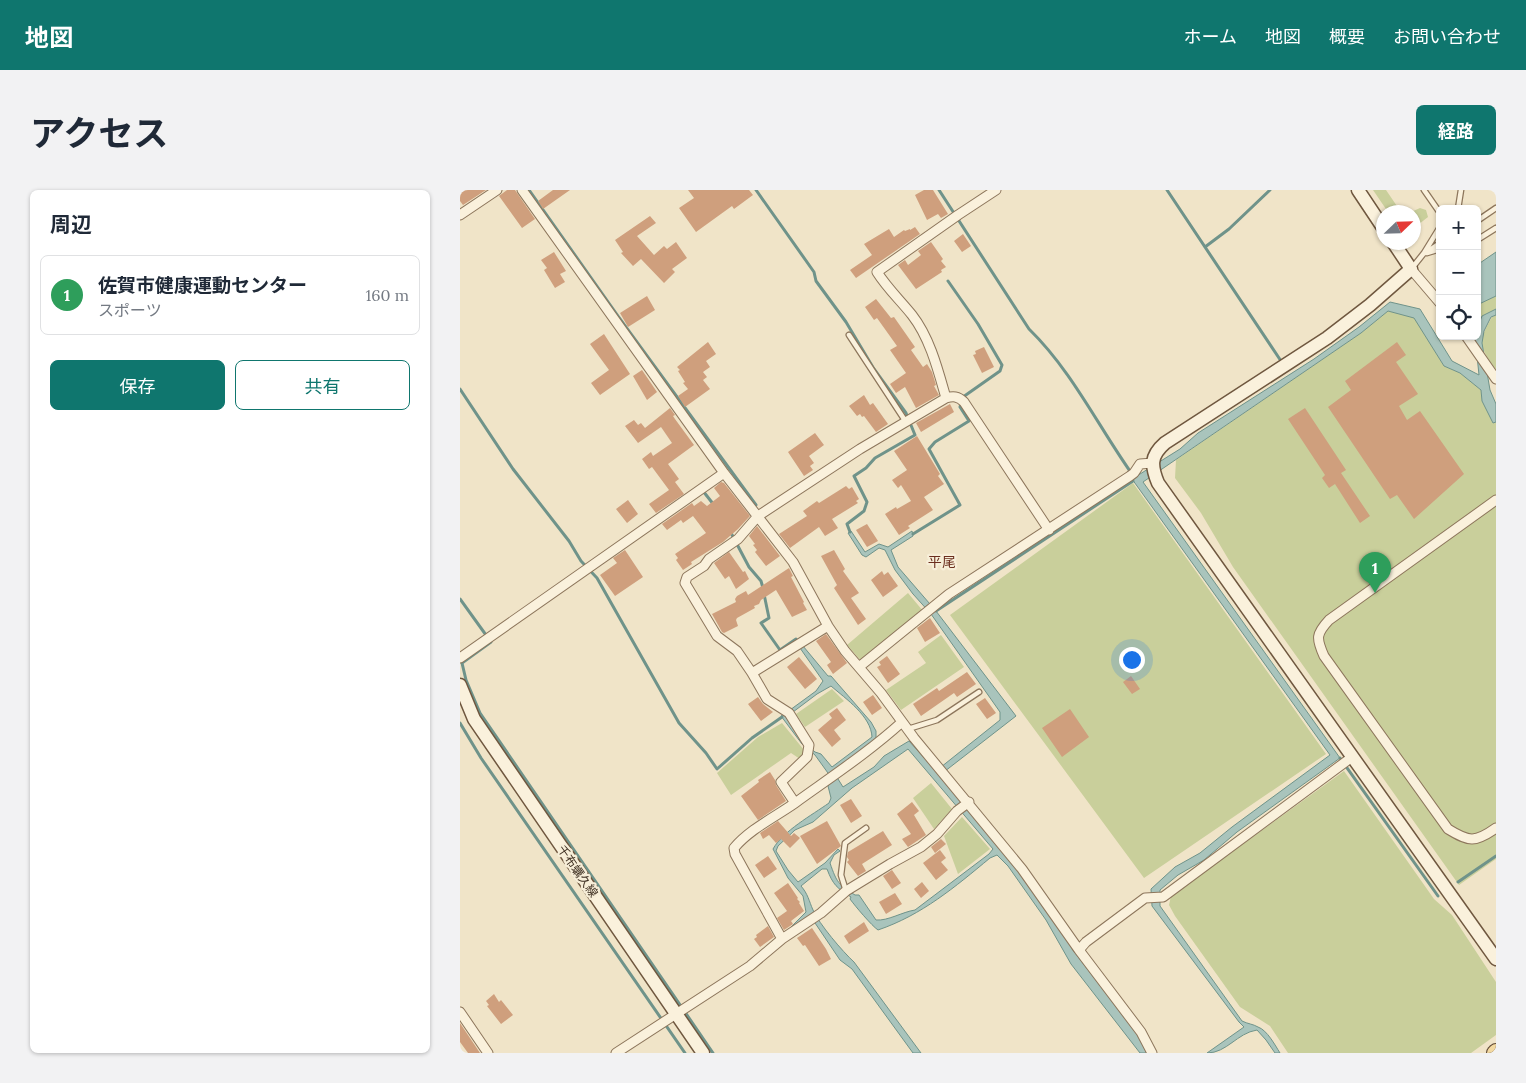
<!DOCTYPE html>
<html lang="ja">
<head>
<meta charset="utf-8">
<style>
	:root { --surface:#fff; --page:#f2f2f3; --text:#1f2937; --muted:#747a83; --line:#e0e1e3; --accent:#0f766e }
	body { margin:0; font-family:Lora,"Noto Sans JP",serif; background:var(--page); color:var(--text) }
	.controls { position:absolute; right:15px; top:15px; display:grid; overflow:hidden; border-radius:8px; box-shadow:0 1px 4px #0004 }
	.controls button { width:45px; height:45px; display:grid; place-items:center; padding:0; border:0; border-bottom:1px solid var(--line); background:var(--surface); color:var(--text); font:25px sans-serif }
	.compass { position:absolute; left:916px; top:15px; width:45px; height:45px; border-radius:50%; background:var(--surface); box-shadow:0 1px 4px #0004; rotate:67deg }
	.you { position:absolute; left:671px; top:469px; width:18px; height:18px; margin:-12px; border:4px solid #fff; border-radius:50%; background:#1a73e8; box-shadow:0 0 0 8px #1a73e833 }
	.badge { display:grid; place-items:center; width:32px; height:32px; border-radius:50%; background:var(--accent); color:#fff; font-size:16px; font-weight:700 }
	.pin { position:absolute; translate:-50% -41px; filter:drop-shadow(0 1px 2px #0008) }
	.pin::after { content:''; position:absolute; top:26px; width:18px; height:15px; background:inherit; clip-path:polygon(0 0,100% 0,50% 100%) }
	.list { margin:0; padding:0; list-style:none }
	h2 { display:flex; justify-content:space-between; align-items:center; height:65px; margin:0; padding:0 20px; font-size:21px }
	h2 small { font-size:16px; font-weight:400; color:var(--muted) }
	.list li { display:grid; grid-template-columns:32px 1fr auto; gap:15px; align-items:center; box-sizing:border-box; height:80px; margin:0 10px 10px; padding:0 10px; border:1px solid var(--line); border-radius:8px }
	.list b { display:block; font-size:19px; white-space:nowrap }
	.list p { margin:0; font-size:16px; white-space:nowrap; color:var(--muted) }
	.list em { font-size:16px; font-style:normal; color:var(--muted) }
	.actions { display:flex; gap:10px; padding:15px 20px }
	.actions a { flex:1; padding:11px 0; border:1px solid var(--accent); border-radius:8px; text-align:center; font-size:18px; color:var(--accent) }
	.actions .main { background:var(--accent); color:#fff }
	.icon { flex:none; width:28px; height:28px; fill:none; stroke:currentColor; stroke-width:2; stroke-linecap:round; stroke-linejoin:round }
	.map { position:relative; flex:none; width:1036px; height:863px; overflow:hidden; border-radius:8px }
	header { display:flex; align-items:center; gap:30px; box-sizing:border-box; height:70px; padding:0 25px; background:var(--accent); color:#fff }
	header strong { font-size:24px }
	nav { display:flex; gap:28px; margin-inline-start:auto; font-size:18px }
	.intro { display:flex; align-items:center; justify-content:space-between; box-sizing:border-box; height:120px; padding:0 30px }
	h1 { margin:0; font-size:35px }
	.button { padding:12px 22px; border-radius:8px; background:var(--accent); color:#fff; font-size:18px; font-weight:700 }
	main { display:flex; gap:30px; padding:0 30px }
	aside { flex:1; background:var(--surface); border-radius:8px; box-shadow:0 1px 4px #0004 }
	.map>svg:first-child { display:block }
	.green { fill:#c9cf9b }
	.water { fill:#a9c4bc; stroke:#6f938a; fill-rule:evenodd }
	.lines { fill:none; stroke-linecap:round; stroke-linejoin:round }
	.stream { stroke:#6f938a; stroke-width:3 }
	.building { fill:#cf9f7d }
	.lane-casing { stroke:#8d765c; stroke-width:7 }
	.street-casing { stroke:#8d765c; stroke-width:11 }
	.secondary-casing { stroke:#6f573f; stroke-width:15 }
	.primary-casing { stroke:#5b4430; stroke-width:16 }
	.lane { stroke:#faf1dc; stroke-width:4.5 }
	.street { stroke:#faf1dc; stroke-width:9 }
	.secondary { stroke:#faf1dc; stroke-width:12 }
	.primary { stroke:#f3d9a0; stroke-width:14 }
	.labels { text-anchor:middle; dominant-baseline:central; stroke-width:4.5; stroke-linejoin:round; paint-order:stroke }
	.street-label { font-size:12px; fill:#3d2e20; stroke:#f7eed8 }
	.neighbourhood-label { font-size:14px; fill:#6b2e1e; stroke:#f7eed8 }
</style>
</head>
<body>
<header>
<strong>地図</strong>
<nav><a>ホーム</a><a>地図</a><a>概要</a><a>お問い合わせ</a></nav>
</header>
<div class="intro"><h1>アクセス</h1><a class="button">経路</a></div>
<main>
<aside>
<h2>周辺<small></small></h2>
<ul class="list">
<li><span class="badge" style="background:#2e9e5b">1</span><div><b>佐賀市健康運動センター</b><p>スポーツ</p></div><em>160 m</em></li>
</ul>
<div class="actions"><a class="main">保存</a><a>共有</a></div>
</aside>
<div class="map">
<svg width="1036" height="863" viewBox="0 0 1036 863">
	<rect width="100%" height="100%" fill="#f0e4c8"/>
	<path class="green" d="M913 0H926L941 22H928Z
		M960 18 966 20 968 27 954 38V22H951Z
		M1036 106V119L1022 126 1017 139V115Z
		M928 121 954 127 984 176 1000 183 1021 200 1022 211 1034 233 1036 232V669L999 695 773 377 741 323 715 288 716 270 901 143Z
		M1036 125V180C1019 156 1017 153 1032 127Z
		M673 293 866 564 684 688 490 425Z
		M448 403 463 421 402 472 387 455Z
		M481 445 504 477 441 520 426 500 466 473 458 462Z
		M372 499 384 511 345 537 336 524Z
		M322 533 344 560 340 569 331 563 271 605 257 583 298 547Z
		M884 581 974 709 992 725 1036 792V845L1011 863H828L810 836 780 817 715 726 709 715 711 706Z
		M471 593 492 619 474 639 453 608Z
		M502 627 530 659 498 684 484 646Z"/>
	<path class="water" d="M1036 62V106L1017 115V75Z
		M930 112 960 119 992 171 1019 185 1015 146H1017V139L1022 126 1036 119V125L1031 127 1024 141 1022 153 1030 200 1036 214V232L1033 233 1022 211 1021 200 1000 183 984 176 954 128 928 121 901 143 683 292 880 568 777 642 744 670 718 685 700 700V716L782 831C788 834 793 834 798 837 807 840 815 855 820 863H815L806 850 797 840C777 843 767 863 747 863L784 837 779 832 692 716 691 699 715 677 740 663 772 637 870 565 672 289 720 259 738 243 854 169 899 137Z
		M391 341 405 362 419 354 428 357 452 341 453 346 431 360 438 377 476 421 556 526 480 585 553 673 613 757 612 759 676 842 687 863H680L611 774 586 730 548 676 537 665 530 668C495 697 462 725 418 740 412 736 395 716 390 709L391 707C377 698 373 695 367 679H362L341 696C348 704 349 711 353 720 359 734 383 762 394 772L461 863H453L392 779 380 770 351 727 325 743 346 722 343 706 328 688 313 659C323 641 352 625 369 613L371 608 368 596 373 590 355 565 342 554 321 526 324 524 341 550 355 562 361 564 372 577 412 547C411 526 386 509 371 496L357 504 333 522 330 520 356 501 363 491 340 458 343 456 368 486H371L411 532 416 541V549L387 572H384L373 581 383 597 414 577 424 566 449 551 476 581 540 530V522L471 424 453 404 435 380 425 360 419 358 406 367 402 365 388 343ZM448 559 533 659 529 664 455 720C442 722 428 731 416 730L399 705H395C378 694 377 693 370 673L374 665 380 661 378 659 365 673 338 692 328 680 316 661 318 656 335 640 353 632 392 598Z"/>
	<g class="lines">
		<path class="stream" d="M69 0 158 126 296 315
			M296 0 354 82 356 91 386 132 414 179 446 223 455 245 415 268 406 278 394 286 407 312 404 321 387 334 390 342
			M479 0 569 139C612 181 638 236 672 284
			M707 0 823 174
			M745 57 769 39 810 0
			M0 199 53 279 109 351 121 371 137 388 219 533 246 563 257 579 292 548 322 527
			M243 301 254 315
			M270 341 289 377 301 391 303 398
			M453 344 500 315 469 259 475 252 509 231 500 217 503 207 540 181 542 175 518 134 488 91
			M304 404 309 428 301 433 320 460 336 449
			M0 409 31 452 2 473 6 490 20 523 253 863
			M476 421 673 291
			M0 533 21 568 225 863
			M880 568 978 706
			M998 692 1036 666"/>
	</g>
	<path class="building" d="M0 0H26L3 15 0 11Z
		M47 0H55L75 29 62 38 39 6Z
		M93 0H110L83 19 78 11Z
		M228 0H289L293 5 274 19 272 16 236 42 219 18 234 8Z
		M464 0H473L488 24 481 28 478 24 467 30 455 5Z
		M190 26 196 33 177 46 194 65 204 56 207 59 216 52 227 68 212 79 215 82 204 93 181 69 173 76 161 63 163 62 155 50Z
		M455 37 460 44 396 88 390 80 412 65 404 54 429 39 434 47 444 40 445 41 450 39V40Z
		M503 44 511 56 502 62 494 51Z
		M471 52 483 69 481 71 486 77 481 80 482 82 456 99 438 75 445 70 448 75 461 65 458 61Z
		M94 62 106 81 100 84 105 92 95 98 84 80 87 78 81 70Z
		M187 106 195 120 168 137 160 123Z
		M416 109 431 128 434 127 455 157 451 160 463 177 467 174 472 182 476 195 474 196 479 205 456 218 445 197 436 203 430 194 446 183 430 160 437 156 417 128 414 130 405 117Z
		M144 144 170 184 140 205 131 193 149 180 130 154Z
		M248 152 256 164 246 171 250 177 243 182 247 187 243 190 250 199 225 217 218 206 228 199 223 193 225 192 218 181 220 180 217 177Z
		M937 152 946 165 936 172 958 204 939 216 947 230 960 221 1004 284 954 329 937 305 930 309 868 217 891 200 885 191Z
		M524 157 534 177 522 183 513 165 516 164 515 161Z
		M182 180 197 202 187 210 173 186Z
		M404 205 410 215 413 213 428 234 416 242 404 226 402 227 400 224 397 226 389 216Z
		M490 214 494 222 461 242 456 233Z
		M210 218 215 225 213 226 215 229 234 255 208 274 219 289 215 292 224 304 196 323 189 314 209 300 192 277 189 279 182 269 191 262 193 266 212 253 201 237 178 253 165 236 174 230 178 235 181 233 185 238Z
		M845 218 886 280 881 283 910 326 900 333 875 294 869 298 862 288 865 285 828 229Z
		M355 243 364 255 349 266 354 273 350 276 353 280 344 286 328 262Z
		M457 246 480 284 478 286 484 294 464 307 473 320 448 336 450 338 439 345 425 324 436 317 437 319 451 311 441 295 438 298 432 290 447 280 434 261Z
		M261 292 264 293 290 326 278 339 263 352 231 372 232 374 223 380 216 370 218 368 215 364 246 343 233 326 223 333 221 330 207 340 202 334 232 313 234 316 241 311 247 316 260 306 254 298Z
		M386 296 389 299 392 297 399 309 396 311 398 313 372 329 378 338 365 346 359 337 330 358 319 344 347 326 343 321 357 311 359 313Z
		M168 310 178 324 167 333 156 319Z
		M407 334 418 351 407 357 396 340Z
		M297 336 320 366 306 376 295 362 297 360 293 355 295 354 289 346Z
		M165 360 183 387 155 406 140 385 157 373 153 368Z
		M374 360 385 379 383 381 399 403 391 408 406 429 398 435 374 398 377 395 361 366Z
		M269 362 283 382 285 381 289 389 276 399 269 386 265 389 254 373Z
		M329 378 333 386 331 387 344 412 343 413 347 420 332 427 316 400 301 410 299 414 294 416 295 418 277 428 276 430 278 436 264 443 262 442 252 424 276 412 275 409 277 406 286 401 288 405Z
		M422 381 424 385 428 382 438 396 423 407 411 390Z
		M470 428 480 443 465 452 457 438Z
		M366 444 387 473 373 484 367 475 371 472 356 451Z
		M427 466 440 484 428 493 417 477 421 475 419 472Z
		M339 467 357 489 345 499 327 477Z
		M507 482 516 494 497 507 494 503 461 526 453 514 477 498 479 501Z
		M671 486 680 499 672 504 663 492Z
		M413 505 422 518 412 525 403 512Z
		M298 507 303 514 313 522 301 531 288 514Z
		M525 508 536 523 527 529 516 514Z
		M377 518 386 530 374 540 381 549 372 557 358 540 372 528 369 524Z
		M610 519 629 547 602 567 582 538Z
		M310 582 315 590 316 595 326 611 298 630 281 606 299 592 298 590Z
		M391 609 402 626 391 633 380 615Z
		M452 612 459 621 454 625 466 645 448 657 442 649 451 644 437 624Z
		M318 631 331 646 334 643 340 648 330 658 321 649 316 653 309 645 303 649 300 643Z
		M367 631 381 656 357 674 340 646Z
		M423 641 432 655 402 674 406 681 398 686 387 672 389 670 387 667 388 662Z
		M481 649 486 654 475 663 471 657Z
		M480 660 486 668 481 672 488 680 476 690 463 673Z
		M308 666 317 679 304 688 295 675Z
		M432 680 441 693 432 699 423 686Z
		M462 692 469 701 461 708 454 699Z
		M328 693 338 708 337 709 340 712 339 713 344 721 331 731 333 734 324 740 317 728 327 721 314 703Z
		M435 703 442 714 426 724 419 712Z
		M404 732 409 741 389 754 384 746Z
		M308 736 314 747 300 757 294 749 297 747 296 745Z
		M352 738 366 759 371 769 359 776 345 755 343 756 337 748Z
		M34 804 39 812 41 810 53 825 41 834 27 816 29 815 26 811Z
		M0 833 20 863H8L0 852Z"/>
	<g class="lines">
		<defs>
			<path id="lane" d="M964 0 980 23
				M998 19 1001 0
				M1017 31 1036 18
				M1017 50 1036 38
				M965 63 980 53
				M967 63 980 59
				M952 78 964 63 980 37
				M389 145 446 232
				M448 539 477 530 519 502
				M386 701 381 685 385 653 406 638"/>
			<path id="street" d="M62 0 264 283 333 372 368 436 385 461 421 503 454 548 562 679 619 760 681 842 692 863
				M0 25 37 0
				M951 79 980 113
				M1006 146 1036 189
				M486 208C493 206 498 206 504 212L589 340
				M1036 310 869 430C856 444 856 448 864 466L988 639C1009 652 1015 653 1036 638
				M368 436 292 483 277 461 257 446 225 393 227 387 244 376 249 369 278 349 298 326 400 259 486 208C478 180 470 148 452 125 440 110 427 98 417 82L498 25 536 0
				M0 468 264 283
				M399 477 489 404 670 286 674 283 680 274 693 273
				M292 483 307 509 329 523 349 555 347 567 321 592 335 613
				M322 749 275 664 274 658C290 639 315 627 335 613 371 587 409 562 442 532
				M619 760 626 752 685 708 703 707 892 567
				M0 822 28 863
				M156 863 290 776 322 749 361 723 386 701 430 674 461 657 477 644 497 621 509 612"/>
			<path id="secondary" d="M898 0 924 39
				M933 52 951 79 910 115 867 148 705 253C690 266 691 276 698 293L1036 769
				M0 495 14 529 243 863"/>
			<path id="primary" d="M1034 863 1036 861"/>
		</defs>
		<use href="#lane" class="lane-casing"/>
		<use href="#street" class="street-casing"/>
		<use href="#secondary" class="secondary-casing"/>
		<use href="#primary" class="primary-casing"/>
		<use href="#lane" class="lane"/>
		<use href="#street" class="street"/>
		<use href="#secondary" class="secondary"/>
		<use href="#primary" class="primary"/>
	</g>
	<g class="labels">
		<g class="street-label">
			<text transform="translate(118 681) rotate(55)">千布蠣久線</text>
		</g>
		<g class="neighbourhood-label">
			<text x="482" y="372">平尾</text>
		</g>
	</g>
</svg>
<div class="controls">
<button>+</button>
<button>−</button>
<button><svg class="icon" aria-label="locate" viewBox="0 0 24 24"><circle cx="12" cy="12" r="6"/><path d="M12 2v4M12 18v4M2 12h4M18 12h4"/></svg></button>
</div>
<svg class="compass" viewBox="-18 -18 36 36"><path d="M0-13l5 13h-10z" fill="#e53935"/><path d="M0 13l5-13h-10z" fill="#747a83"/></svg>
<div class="you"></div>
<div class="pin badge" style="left:915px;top:403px;background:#2e9e5b">1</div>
</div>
</main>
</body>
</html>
